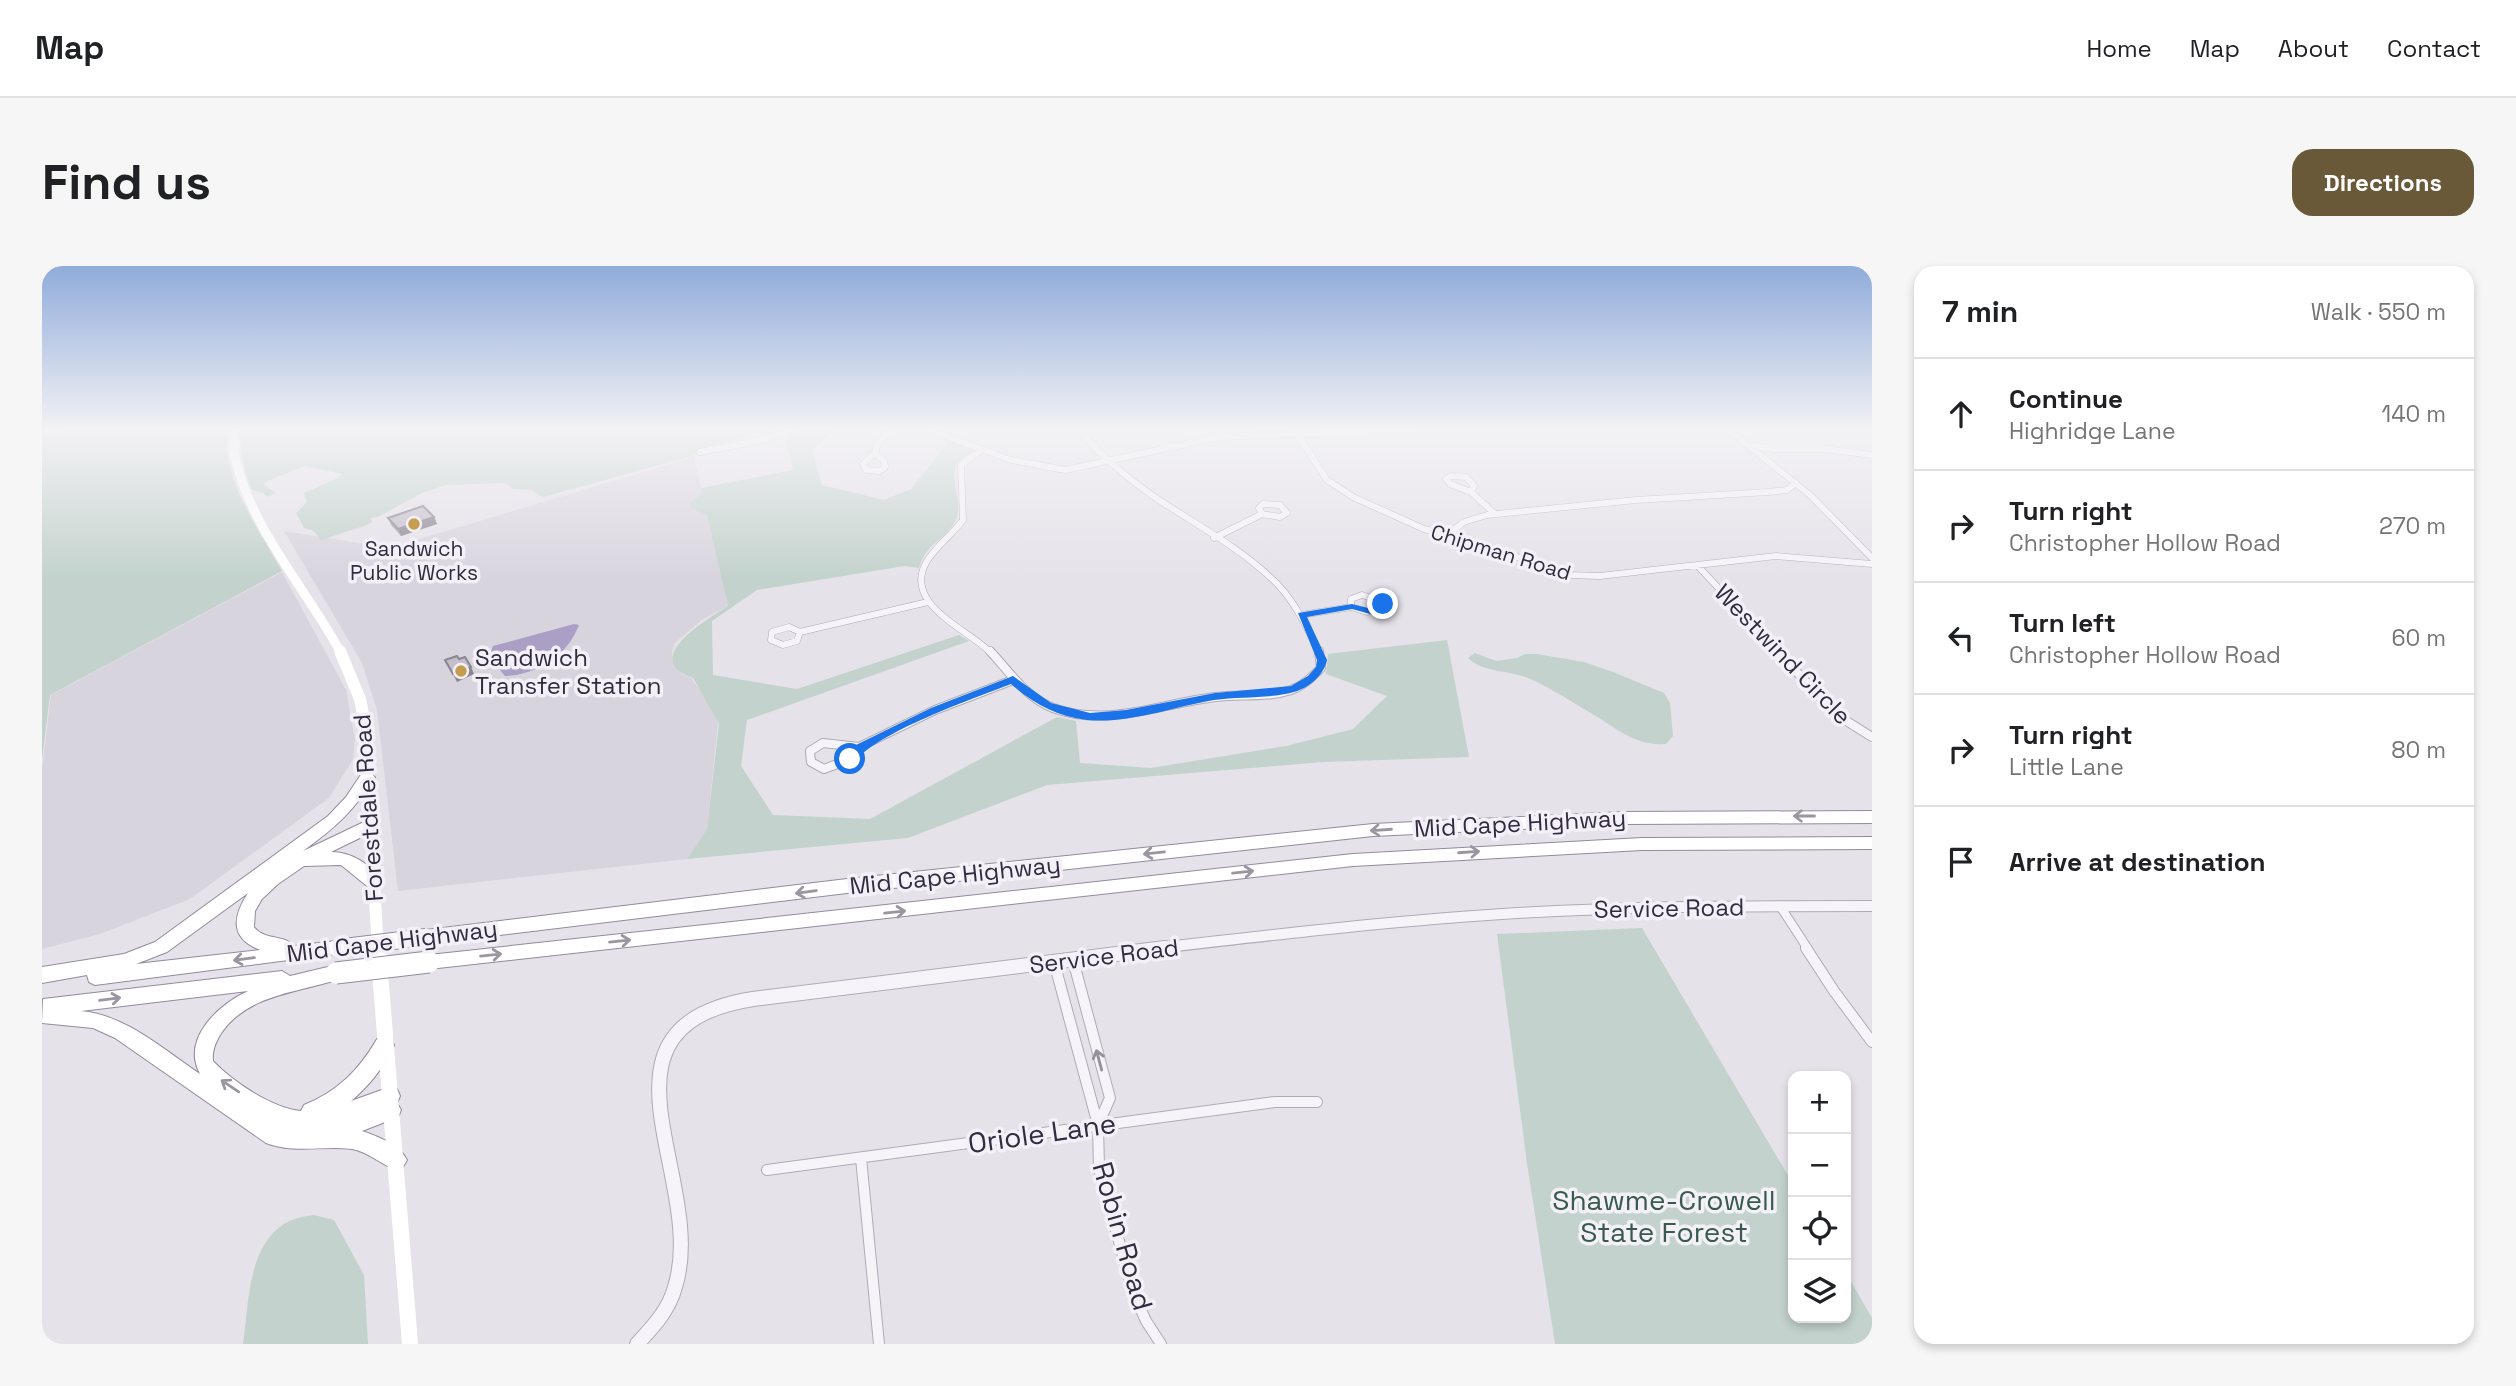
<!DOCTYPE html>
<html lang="en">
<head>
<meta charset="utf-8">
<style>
	:root { --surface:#fff; --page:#f6f6f6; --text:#202124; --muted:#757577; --line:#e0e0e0; --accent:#6a5938 }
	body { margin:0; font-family:"Space Grotesk",sans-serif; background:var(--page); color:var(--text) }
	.controls { position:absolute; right:21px; bottom:21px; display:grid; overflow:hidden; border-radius:14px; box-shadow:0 4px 10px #0003 }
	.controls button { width:63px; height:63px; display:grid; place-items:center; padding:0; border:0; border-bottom:2px solid var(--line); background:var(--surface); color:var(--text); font:35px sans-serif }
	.stop { position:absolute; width:21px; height:21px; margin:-16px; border:5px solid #1a73e8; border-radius:50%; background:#fff }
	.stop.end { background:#1a73e8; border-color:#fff; box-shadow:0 2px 7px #0008 }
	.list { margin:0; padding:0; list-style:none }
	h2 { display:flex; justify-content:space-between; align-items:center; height:91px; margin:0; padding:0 28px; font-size:30px }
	h2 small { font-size:23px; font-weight:400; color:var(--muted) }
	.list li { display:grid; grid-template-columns:46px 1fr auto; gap:21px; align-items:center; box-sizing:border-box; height:112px; padding:0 28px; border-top:2px solid var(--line) }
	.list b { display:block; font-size:26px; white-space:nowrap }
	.list p { margin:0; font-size:23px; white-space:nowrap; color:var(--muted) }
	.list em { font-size:23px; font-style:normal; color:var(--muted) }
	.icon { flex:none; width:38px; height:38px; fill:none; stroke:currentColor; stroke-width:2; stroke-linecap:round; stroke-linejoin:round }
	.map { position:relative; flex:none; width:1830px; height:1078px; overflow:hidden; border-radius:21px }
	header { display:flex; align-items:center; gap:42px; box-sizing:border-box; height:98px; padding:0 35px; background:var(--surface); border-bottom:2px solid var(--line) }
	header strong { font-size:33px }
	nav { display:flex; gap:38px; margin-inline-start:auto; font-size:24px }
	.intro { display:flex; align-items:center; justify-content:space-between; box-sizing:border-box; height:168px; padding:0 42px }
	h1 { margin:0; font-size:49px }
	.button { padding:18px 32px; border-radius:21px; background:var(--accent); color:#fff; font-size:24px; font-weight:700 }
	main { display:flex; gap:42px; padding:0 42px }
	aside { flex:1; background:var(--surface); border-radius:21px; box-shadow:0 4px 10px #0003 }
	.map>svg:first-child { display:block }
	.built { fill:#d8d4de }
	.green { fill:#c3d2cc }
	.water { fill:#ac9fc6 }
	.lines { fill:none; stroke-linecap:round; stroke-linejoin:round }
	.minor-far2-casing { stroke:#b0abb6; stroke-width:7 }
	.minor-far1-casing { stroke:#b0abb6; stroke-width:10 }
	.minor-casing { stroke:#b0abb6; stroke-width:12 }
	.tertiary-far1-casing { stroke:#b0abb6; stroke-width:12 }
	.tertiary-casing { stroke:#b0abb6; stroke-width:16 }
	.motorway-casing { stroke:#938a9f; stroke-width:2 }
	.minor-far2 { stroke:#f6f4f8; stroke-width:6 }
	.minor-far1 { stroke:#f6f4f8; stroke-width:8 }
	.minor { stroke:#f6f4f8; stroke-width:10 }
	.tertiary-far1 { stroke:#f6f4f8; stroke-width:10 }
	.tertiary { stroke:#f6f4f8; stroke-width:14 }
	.secondary-far2 { stroke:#fff; stroke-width:9 }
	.secondary-far1 { stroke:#fff; stroke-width:12 }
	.secondary { stroke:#fff; stroke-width:16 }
	.motorway { fill:#fff; fill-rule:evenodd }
	.motorway-bridge-far1-casing { stroke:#938a9f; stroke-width:18; stroke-linecap:butt }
	.motorway-bridge-casing { stroke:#938a9f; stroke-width:23; stroke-linecap:butt }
	.motorway-bridge-far1 { stroke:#fff; stroke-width:16 }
	.motorway-bridge { stroke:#fff; stroke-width:21 }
	.wall { fill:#a9a4af }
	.shaded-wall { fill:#8a868f }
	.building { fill:#c5bfcc; stroke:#8a868f; stroke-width:2 }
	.oneway { stroke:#9a95a0 }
	.oneway2 { stroke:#95909c }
	.route { fill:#1a73e8 }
	.poi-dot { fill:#c59d50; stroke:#f3f1f7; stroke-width:2.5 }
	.labels { text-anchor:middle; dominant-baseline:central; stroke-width:7; stroke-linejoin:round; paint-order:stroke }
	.far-poi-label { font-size:21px; fill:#342b40; stroke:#f3f1f7 }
	.far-street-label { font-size:21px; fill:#342b40; stroke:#f3f1f7 }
	.street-label { font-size:24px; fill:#342b40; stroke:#f3f1f7 }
	.poi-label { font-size:24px; fill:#342b40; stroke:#f3f1f7; text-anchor:start }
	.near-street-label { font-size:28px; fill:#342b40; stroke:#f3f1f7 }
	.near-park-label { font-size:28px; fill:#395b4e; stroke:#f3f1f7 }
</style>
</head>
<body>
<header>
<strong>Map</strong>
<nav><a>Home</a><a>Map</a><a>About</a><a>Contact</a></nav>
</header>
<div class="intro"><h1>Find us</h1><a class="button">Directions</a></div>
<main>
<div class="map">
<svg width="1830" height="1078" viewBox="0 0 1830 1078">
	<rect width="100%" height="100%" fill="#e5e2e9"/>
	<path class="built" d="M652 191 686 340 660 354 633 377 630 385V394L640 408 649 412 668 438 676 457 665 563 645 593 356 625 335 444 320 397 242 265 347 282Z
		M240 306 304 424 313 474 311 493 287 532 148 633 58 668 0 683V504L9 429Z"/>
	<path class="green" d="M57 163H186C177 210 218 265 240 305L8 429 0 494V168Z
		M198 163H732L670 180 647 191 501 231 489 224 471 223 464 217 404 219 380 227 336 251 329 252 330 256 325 259 279 274 272 265 262 262 254 247 265 236 262 227 296 212 300 208 263 200 223 216 222 219 234 227 225 231 221 227 210 224C202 205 198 184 198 163Z
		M769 163H794L770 184 780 219 842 234 869 223 909 173 931 183C927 189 916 193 913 202 909 219 922 239 913 256 902 276 885 275 877 302L862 300 715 324 670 355 671 409 755 423 917 369 927 375 705 454 699 500 731 549 828 553 1015 451 1034 455 1038 497 1109 502 1244 480 1311 463 1345 430 1284 408 1286 388 1405 374 1427 491 1281 496 1005 519 866 572 645 593 665 563 677 458 651 412C596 393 666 353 686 340L665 249 649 242 647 238 660 227 659 222 751 204 744 173Z
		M1433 387 1454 395 1475 392 1483 388H1495L1542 396 1571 406 1622 427 1628 437 1631 470 1624 478C1591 480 1574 461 1547 446 1527 434 1507 421 1486 412 1466 404 1442 407 1426 392Z
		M1600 662 1751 918V1052H1804V1007L1830 1052V1078H1513L1485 897 1455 668Z
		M272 949 292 954 322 1009 326 1078H201C207 1038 205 973 250 954 257 951 265 950 272 949Z"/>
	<path class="water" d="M532 358 537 359C526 389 495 409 463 410L447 391 451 380Z"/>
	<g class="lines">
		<defs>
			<path id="minor-far2" d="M885 163 969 194 1023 204 1177 171 1376 163
				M1039 163C1048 179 1061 190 1075 202 1122 244 1182 268 1228 311 1251 331 1264 360 1278 387
				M1252 163 1285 214 1311 231 1382 263 1434 276 1525 309 1558 310 1734 290 1830 298
				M1686 163 1768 229 1830 292
				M1711 180 1731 183H1783L1830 189
				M939 184 919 199 921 254C910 269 895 279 885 295 859 338 926 363 949 387
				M658 186 716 175 755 163
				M833 187 842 195 843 201 837 205 824 204 821 198Z
				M833 187 836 177 852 163
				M1409 210 1424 211 1432 220 1429 226 1408 218 1404 213Z
				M1429 226 1453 248
				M1221 238 1238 239 1245 247 1238 251 1220 248 1217 242Z
				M1405 269 1422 256 1445 249 1594 234 1726 226 1745 224 1754 217
				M1172 272 1220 248
				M1655 299 1737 387
				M1320 329 1339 335 1341 341 1325 346 1309 341V333Z
				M1259 349 1309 341
				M747 361 758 366 755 375 741 379 729 374 730 366Z
				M758 366 886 336"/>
			<path id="minor-far1" d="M948 385C967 405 983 431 1011 442 1065 462 1120 437 1174 431 1199 428 1225 432 1249 424 1261 420 1270 411 1279 402L1277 385
				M1735 385 1795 449 1830 471
				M781 477 817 481 808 493 782 503 769 496 768 485Z
				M817 481 893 444 971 414
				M1738 640 1766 683"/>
			<path id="minor" d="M1764 682 1792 725 1830 776
				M1031 694 1068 832 1056 859
				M1012 696 1056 859 1057 903 1091 1026 1104 1055 1119 1078
				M819 892 837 1078
				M725 904 1233 836H1275"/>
			<path id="tertiary-far1" d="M1108 683C1237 668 1365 653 1495 646 1606 640 1718 640 1830 640"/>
			<path id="tertiary" d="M595 1078C611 1061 627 1044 633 1021 667 914 535 761 711 733L1123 682"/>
			<path id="motorway" d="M325 506 333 511C312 545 293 562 261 585L322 556H334L336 560 334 564 289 586C309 586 329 598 339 615L337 620H325L299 599 262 600 236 618 220 633 213 645 212 661C223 675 242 668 252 680L294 675 300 677 303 682 300 687 53 719 47 716 45 709 0 717V701L82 688 113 676 286 550 304 531 320 507ZM206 627C191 650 187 672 218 684L94 698 125 686Z
				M1830 545V557L1582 558 1331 570 805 627 384 678 378 676 375 671 378 666 384 664 805 613 1331 558 1582 546Z
				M1830 571V583L1600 584 1311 600 387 703 381 701 378 696 381 691 387 689 1311 588 1600 572Z
				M294 699 300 702 303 707 300 712C258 727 205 727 178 769 173 778 170 785 171 795 191 816 230 842 259 845L262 839C296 825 317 804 335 773L342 770 349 773 352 779C342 801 327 820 309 835L348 821 355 823 358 830 355 837 359 844 356 851 320 865C335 870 358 879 365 894L361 901 354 904C338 898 327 886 310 883 281 879 252 888 224 877L73 772 51 762 0 757 1 733 240 705 248 710ZM206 725C176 739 139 773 158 808 122 784 84 749 39 745Z"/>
		</defs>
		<use href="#minor-far2" class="minor-far2-casing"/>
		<use href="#minor-far1" class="minor-far1-casing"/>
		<use href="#minor" class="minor-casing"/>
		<use href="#tertiary-far1" class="tertiary-far1-casing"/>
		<use href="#tertiary" class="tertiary-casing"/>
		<use href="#motorway" class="motorway-casing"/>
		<use href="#minor-far2" class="minor-far2"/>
		<use href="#minor-far1" class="minor-far1"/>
		<use href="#minor" class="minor"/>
		<use href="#tertiary-far1" class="tertiary-far1"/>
		<use href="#tertiary" class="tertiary"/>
		<path class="secondary-far2" d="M191 163C192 174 191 185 194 196 212 266 265 324 299 387"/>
		<path class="secondary-far1" d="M298 385 318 433 322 453 336 683"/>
		<path class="secondary" d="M336 682 368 1078"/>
		<use href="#motorway" class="motorway"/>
		<defs>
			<path id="motorway-bridge-far1" d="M294 682 384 671"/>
			<path id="motorway-bridge" d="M294 707 387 696"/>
		</defs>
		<use href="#motorway-bridge-far1" class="motorway-bridge-far1-casing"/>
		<use href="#motorway-bridge" class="motorway-bridge-casing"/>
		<use href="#motorway-bridge-far1" class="motorway-bridge-far1"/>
		<use href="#motorway-bridge" class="motorway-bridge"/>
	</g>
	<path class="wall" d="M392 251 395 258 359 270 349 259 346 252Z"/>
	<path class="shaded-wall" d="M392 251 395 258 359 270 356 263Z
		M429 401 432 408 415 416 411 408Z"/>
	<path class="building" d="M381 240 392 251 356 263 346 252Z
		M415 390 417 393 423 391 429 401 411 408 403 394Z"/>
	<defs><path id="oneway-shaft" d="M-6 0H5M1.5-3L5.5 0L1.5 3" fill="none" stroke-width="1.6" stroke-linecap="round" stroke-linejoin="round" transform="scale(1.75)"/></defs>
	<g class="oneway">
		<use href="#oneway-shaft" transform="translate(1762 550) rotate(-180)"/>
		<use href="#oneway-shaft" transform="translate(1339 564) rotate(176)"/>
		<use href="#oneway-shaft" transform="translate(1427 586) rotate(-4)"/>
		<use href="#oneway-shaft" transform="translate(1112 587) rotate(174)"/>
		<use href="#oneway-shaft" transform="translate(1201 606) rotate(-6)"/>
		<use href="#oneway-shaft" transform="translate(764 626) rotate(172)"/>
		<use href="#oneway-shaft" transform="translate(853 646) rotate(-6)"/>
		<use href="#oneway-shaft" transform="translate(578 675) rotate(-6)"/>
		<use href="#oneway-shaft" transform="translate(449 689) rotate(-6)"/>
		<use href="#oneway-shaft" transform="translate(202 693) rotate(173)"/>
		<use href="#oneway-shaft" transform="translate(68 733) rotate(-7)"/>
		<use href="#oneway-shaft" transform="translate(188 820) rotate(-146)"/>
	</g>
	<use class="oneway2" href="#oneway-shaft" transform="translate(1057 794) rotate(-105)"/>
	<linearGradient id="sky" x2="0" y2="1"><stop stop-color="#90acda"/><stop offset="0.52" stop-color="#f3f2f5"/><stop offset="1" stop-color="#f3f2f5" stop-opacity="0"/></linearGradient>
	<rect width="1830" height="314" fill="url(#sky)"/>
	<path class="route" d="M1338 336 1346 338 1332 349 1310 343 1265 351 1285 394C1282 409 1267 422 1252 426 1227 433 1198 430 1172 434 1131 441 1086 458 1045 454 1014 450 992 438 969 418 930 433 836 466 812 496H804L803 493 814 479 889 442 971 410 1009 437 1048 447 1084 444 1173 427 1249 420 1266 410 1274 401 1275 394 1256 347 1310 338 1330 343Z"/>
	<g class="poi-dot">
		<circle cx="372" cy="258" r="7"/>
		<circle cx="419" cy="405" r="7"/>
	</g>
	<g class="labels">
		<g class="far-poi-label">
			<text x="372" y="282">Sandwich<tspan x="372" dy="24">Public Works</tspan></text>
		</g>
		<g class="far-street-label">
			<text transform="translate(1459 286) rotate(17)">Chipman Road</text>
		</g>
		<g class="street-label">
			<text transform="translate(1741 388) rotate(46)">Westwind Circle</text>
			<text transform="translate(326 542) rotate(-94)">Forestdale Road</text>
			<text transform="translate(1478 557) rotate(-3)">Mid Cape Highway</text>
			<text transform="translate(913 609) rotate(-6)">Mid Cape Highway</text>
			<text transform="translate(1627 642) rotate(-1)">Service Road</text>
			<text transform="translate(350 675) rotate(-7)">Mid Cape Highway</text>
			<text transform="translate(1062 690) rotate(-7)">Service Road</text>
		</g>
		<g class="poi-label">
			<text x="433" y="391">Sandwich<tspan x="433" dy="28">Transfer Station</tspan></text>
		</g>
		<g class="near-street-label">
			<text transform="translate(1000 867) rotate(-8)">Oriole Lane</text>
			<text transform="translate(1081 970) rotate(74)">Robin Road</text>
		</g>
		<g class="near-park-label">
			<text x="1622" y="934">Shawme-Crowell<tspan x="1622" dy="32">State Forest</tspan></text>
		</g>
	</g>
</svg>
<div class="controls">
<button>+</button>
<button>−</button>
<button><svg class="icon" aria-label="locate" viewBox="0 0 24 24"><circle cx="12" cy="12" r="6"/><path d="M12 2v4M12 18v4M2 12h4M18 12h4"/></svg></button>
<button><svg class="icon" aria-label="layers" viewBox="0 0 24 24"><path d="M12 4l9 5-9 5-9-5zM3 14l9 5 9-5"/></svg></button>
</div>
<div class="stop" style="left:808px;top:493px"></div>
<div class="stop end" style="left:1341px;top:338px"></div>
</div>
<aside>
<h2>7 min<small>Walk · 550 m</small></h2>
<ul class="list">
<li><svg class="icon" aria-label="ahead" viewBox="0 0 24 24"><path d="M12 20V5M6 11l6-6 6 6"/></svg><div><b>Continue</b><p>Highridge Lane</p></div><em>140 m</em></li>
<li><svg class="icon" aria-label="right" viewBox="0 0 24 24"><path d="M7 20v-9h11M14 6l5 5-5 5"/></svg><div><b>Turn right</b><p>Christopher Hollow Road</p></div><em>270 m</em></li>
<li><svg class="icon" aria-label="left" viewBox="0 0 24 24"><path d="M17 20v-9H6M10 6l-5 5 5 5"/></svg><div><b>Turn left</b><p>Christopher Hollow Road</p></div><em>60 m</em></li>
<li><svg class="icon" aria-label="right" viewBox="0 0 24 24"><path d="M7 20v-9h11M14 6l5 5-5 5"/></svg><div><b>Turn right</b><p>Little Lane</p></div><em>80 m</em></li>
<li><svg class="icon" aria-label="arrive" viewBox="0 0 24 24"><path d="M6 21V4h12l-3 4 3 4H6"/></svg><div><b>Arrive at destination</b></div></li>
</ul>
</aside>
</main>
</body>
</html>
